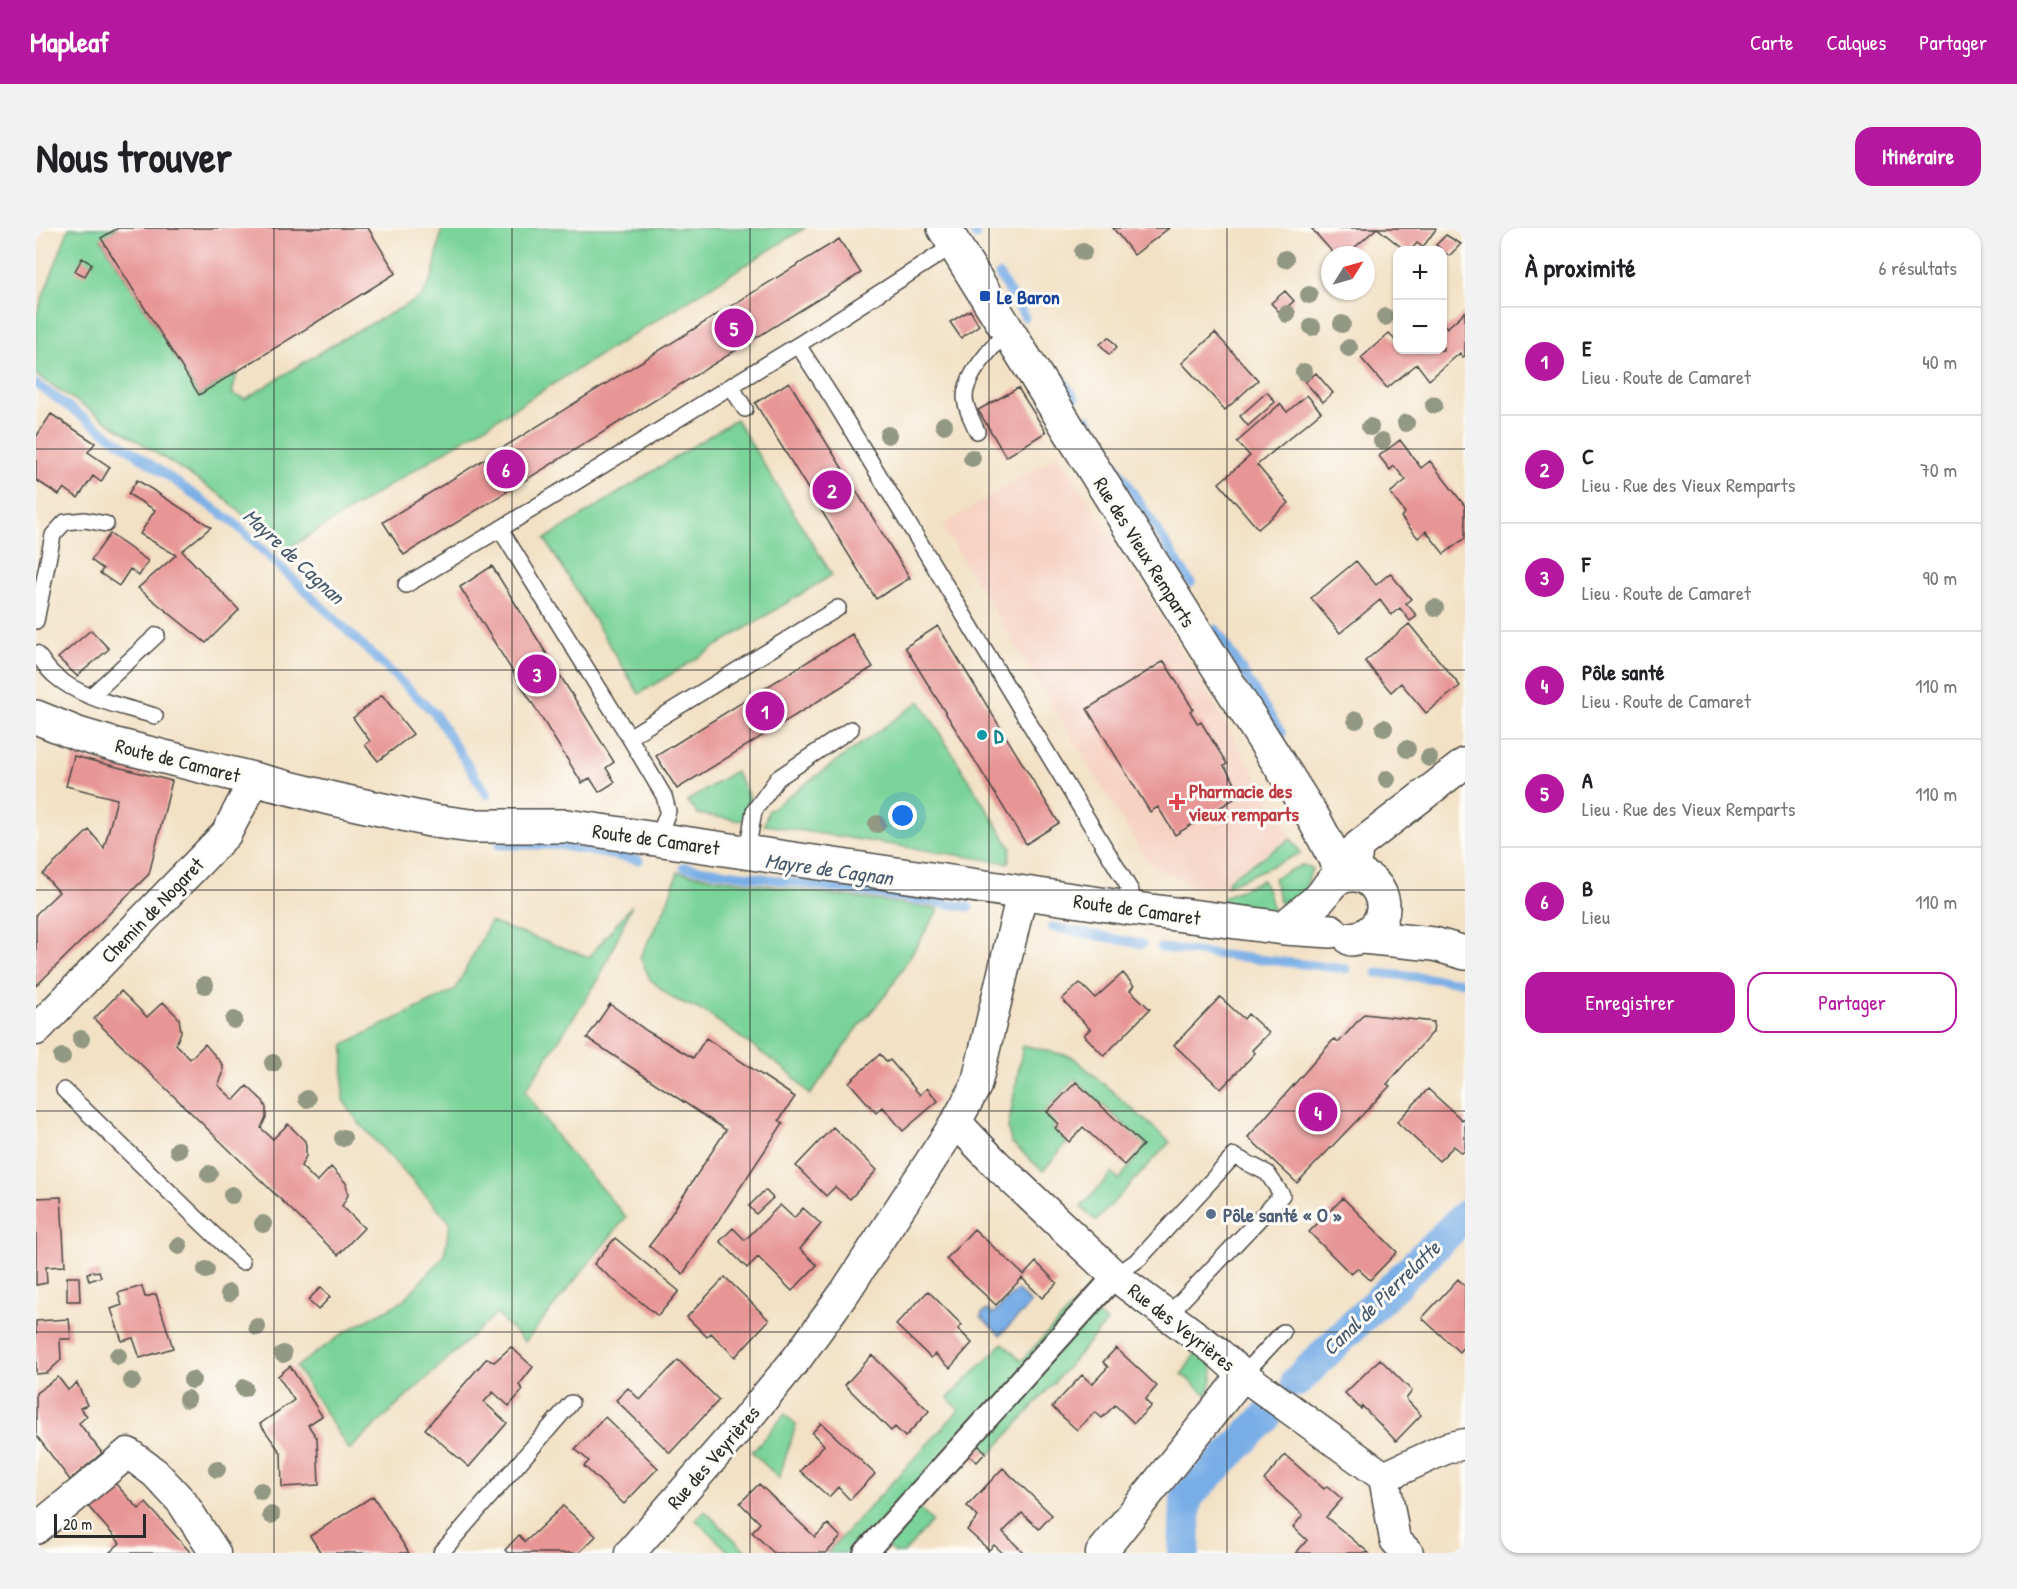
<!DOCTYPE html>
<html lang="fr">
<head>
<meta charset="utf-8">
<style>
	:root { --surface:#fff; --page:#f2f2f2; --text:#202124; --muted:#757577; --line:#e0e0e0; --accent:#b5179e }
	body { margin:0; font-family:"Patrick Hand",sans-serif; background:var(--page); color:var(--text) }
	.controls { position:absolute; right:18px; top:18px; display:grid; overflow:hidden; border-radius:12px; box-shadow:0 2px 4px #0004 }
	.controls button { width:54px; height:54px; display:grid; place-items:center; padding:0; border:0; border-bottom:2px solid var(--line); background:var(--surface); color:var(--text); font:30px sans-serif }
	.compass { position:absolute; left:1285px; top:18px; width:54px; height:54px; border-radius:50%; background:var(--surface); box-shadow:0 2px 4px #0004; rotate:53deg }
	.scale { position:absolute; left:18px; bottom:15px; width:92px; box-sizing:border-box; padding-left:6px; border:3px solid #2b2b2b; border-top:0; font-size:16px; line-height:21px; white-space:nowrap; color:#2b2b2b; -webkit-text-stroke:4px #fdfcf7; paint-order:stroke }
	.you { position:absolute; left:867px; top:588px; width:21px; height:21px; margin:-15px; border:4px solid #fff; border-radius:50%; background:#1a73e8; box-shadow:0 0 0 9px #1a73e833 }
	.badge { display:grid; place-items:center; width:39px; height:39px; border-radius:50%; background:var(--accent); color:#fff; font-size:20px; font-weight:700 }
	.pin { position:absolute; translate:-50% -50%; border:3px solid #fff; box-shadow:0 2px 6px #0006 }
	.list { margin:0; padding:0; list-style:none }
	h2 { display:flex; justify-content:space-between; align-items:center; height:78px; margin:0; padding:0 24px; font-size:26px }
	h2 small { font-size:20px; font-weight:400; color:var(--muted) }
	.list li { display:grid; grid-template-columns:39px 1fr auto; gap:18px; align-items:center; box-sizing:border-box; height:108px; padding:0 24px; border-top:2px solid var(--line) }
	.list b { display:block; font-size:22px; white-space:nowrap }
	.list p { margin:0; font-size:20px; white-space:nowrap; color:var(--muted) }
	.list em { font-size:20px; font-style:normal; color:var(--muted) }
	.actions { display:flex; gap:12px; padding:18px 24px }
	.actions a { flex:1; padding:14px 0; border:2px solid var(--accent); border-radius:18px; text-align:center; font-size:21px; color:var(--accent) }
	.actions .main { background:var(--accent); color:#fff }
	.map { position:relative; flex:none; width:1429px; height:1325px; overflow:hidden; border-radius:18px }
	header { display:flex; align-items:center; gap:36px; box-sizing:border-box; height:84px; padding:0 30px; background:var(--accent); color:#fff }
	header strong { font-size:28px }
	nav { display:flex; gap:33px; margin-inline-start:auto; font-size:21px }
	.intro { display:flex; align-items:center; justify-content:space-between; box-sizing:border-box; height:144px; padding:0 36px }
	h1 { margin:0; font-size:42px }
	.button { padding:15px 27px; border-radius:18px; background:var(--accent); color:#fff; font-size:21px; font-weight:700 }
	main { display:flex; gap:36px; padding:0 36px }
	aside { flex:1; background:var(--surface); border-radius:18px; box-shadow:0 2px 4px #0004 }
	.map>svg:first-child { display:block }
	.built { fill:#f6d2c3 }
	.green { fill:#7ad399; stroke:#527f62; stroke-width:1.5 }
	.water { fill:#78ade6; stroke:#526c88; stroke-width:1.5 }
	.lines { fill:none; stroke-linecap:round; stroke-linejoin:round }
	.stream { stroke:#78ade6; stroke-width:9 }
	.canal { stroke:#78ade6; stroke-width:32 }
	.building { fill:#e79695 }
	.service-casing { stroke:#494642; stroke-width:18 }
	.pedestrian-casing { stroke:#494642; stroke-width:26 }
	.minor-casing { stroke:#494642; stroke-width:33 }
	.secondary-casing { stroke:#494642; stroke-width:36 }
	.service { stroke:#fff; stroke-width:15 }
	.pedestrian { stroke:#fff; stroke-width:22 }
	.minor { stroke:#fff; stroke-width:30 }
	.secondary { stroke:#fff; stroke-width:33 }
	.tree { fill:#929882 }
	.grid { fill:none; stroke:#2b2b2b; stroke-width:1.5; stroke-opacity:0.55 }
	.transit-dot { fill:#1a4fb4; stroke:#fdfcf7; stroke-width:2 }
	.culture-dot { fill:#0f9aa8; stroke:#fdfcf7; stroke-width:2 }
	.health-dot { fill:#e0444e; stroke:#fdfcf7; stroke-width:2 }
	.service-dot { fill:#5c6f8a; stroke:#fdfcf7; stroke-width:2 }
	.labels { text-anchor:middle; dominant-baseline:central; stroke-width:6; stroke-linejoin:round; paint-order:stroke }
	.transit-label { font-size:20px; font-weight:bold; fill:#164399; stroke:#fdfcf7; text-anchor:start }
	.street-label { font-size:20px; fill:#2b2b2b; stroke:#fdfcf7 }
	.culture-label { font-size:20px; font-weight:bold; fill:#0d838f; stroke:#fdfcf7; text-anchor:start }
	.health-label { font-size:20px; font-weight:bold; fill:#be3a42; stroke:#fdfcf7; text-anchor:start }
	.service-label { font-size:20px; font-weight:bold; fill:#4e5e75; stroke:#fdfcf7; text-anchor:start }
	.water-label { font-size:21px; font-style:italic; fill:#46586c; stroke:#fdfcf7 }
</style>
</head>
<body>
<header>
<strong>Mapleaf</strong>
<nav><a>Carte</a><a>Calques</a><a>Partager</a></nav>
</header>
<div class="intro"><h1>Nous trouver</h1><a class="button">Itinéraire</a></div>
<main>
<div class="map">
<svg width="1429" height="1325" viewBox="0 0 1429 1325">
	<rect width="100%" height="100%" fill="#fdfcf7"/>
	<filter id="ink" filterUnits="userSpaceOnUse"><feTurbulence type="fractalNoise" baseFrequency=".0167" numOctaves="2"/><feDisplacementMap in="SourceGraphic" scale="12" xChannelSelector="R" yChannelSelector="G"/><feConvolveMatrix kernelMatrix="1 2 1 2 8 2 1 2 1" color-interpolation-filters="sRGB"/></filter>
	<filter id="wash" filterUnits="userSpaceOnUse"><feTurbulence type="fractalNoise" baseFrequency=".008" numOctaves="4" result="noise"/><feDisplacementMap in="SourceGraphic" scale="24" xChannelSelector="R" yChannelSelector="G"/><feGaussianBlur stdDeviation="1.35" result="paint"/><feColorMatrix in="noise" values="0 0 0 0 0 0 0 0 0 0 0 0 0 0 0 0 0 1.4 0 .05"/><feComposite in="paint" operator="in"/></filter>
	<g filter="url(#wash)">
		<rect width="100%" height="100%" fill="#f2e1c5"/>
		<path class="built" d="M1023 226 1171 464 1251 601 1255 609 1191 649 1190 658 1160 659 1113 636 906 298Z"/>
		<path class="green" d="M33 0H82L65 11 163 167 201 144 196 166 209 171 306 111 386 69 397 47 406 0H769L248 323 185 267 0 147V87Z
			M700 191 796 347 603 466 509 311Z
			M884 473 975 620 972 635 728 597 732 583Z
			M699 543 714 570 706 593 662 586 651 573Z
			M1255 611 1265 625 1190 658 1193 651Z
			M1266 637 1274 639 1276 641 1268 663 1246 682 1238 650Z
			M642 644 679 650 903 681 852 764 823 798 774 867 755 846 669 784 636 770 614 751 604 729 630 678Z
			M1226 652 1230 658 1238 685 1188 680V669Z
			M596 677 563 751 489 863 525 914 590 989 489 1114 460 1086 313 1222 260 1139 311 1103 367 1073 408 1028 414 994 323 895 307 872 308 816 419 762 454 694 553 729Z
			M987 817 1037 829 1134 914 1060 993 1045 979 1076 945 1083 952 1110 917 1039 851 1008 884 1019 895 1016 900 1031 915 1007 943 975 914 972 900Z
			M1042 1073 1071 1094 955 1226 941 1213 882 1279 896 1293 868 1325H859L847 1316 839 1325H791L923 1182 912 1170 967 1115 985 1133Z
			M1162 1121C1179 1142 1181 1142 1171 1167L1146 1146Z
			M749 1186 760 1197 743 1250 716 1224Z
			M669 1283 712 1325H694L660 1292Z"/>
		<path class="water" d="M981 1062 995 1076 964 1107 945 1089 946 1085 952 1082 957 1086Z"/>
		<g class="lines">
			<path class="stream" d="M935 0 940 8
				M963 47 989 89
				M1020 142 1039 170
				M0 156 196 293 399 486 451 567
				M1052 191 1065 212
				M1075 230 1155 355
				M1180 401 1246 506
				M463 617H522L603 632
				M648 639 933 679
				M1016 699 1106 716
				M1125 720 1310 741
				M1341 745 1429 754"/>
			<path class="canal" d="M1261 1153 1429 988
				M1148 1325 1150 1270 1229 1190"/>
		</g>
		<g id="blocks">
			<path class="building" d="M82 0H332L360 45 163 167 65 10Z
				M1077 0H1133L1098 27Z
				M1275 0H1399L1400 1 1387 19 1381 15 1375 22H1369L1341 0 1310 27H1299Z
				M1410 7 1425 16 1413 28 1400 17Z
				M803 11 825 45 368 327 347 294Z
				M46 30 56 36 49 48 39 43Z
				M1249 63 1258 73 1244 85 1235 75Z
				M934 82 943 97 925 110 914 94Z
				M1429 84V128L1427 129 1424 125 1393 152 1381 136 1351 160 1325 130 1353 105 1362 116V122H1407V95L1411 100Z
				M1179 105 1222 152 1189 182 1146 135Z
				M1073 109 1081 119 1073 127 1064 116Z
				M1280 145 1297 165 1287 174 1269 154Z
				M753 154 874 350 840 371 719 175Z
				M982 160 1010 204 970 229 942 182Z
				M1231 164 1239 174 1212 198 1204 188Z
				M1271 167 1285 184 1221 237 1253 275 1222 301 1183 255 1214 228 1201 214 1244 176 1251 184Z
				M15 186 59 215 52 224 74 239 65 254 57 248 42 270 28 260 23 267 0 252V209Z
				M1364 212 1385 240 1394 233 1429 278V310L1408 326 1390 303 1382 310 1365 289 1369 285 1354 265 1370 252 1358 238 1354 242 1343 228Z
				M101 252 175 299 146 323 203 382 170 415 102 360 140 327 104 306 119 282 92 266Z
				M74 306 112 333 103 348 94 341 83 358 64 345 67 341 55 332Z
				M1320 333 1340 357 1354 345 1375 371 1370 375 1381 388 1374 393 1364 380 1355 387 1344 372 1304 405 1275 370Z
				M456 338 578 534 570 540 579 554 563 564 554 550 546 555 424 359Z
				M1373 396 1424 458 1390 485 1365 455 1355 464 1329 433Z
				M902 398 1023 595 990 616 869 419Z
				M55 402 73 421 41 448 22 430Z
				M816 406 837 439 641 561 620 528Z
				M1128 433 1157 481 1154 483 1162 496 1165 494 1191 536 1188 538 1206 566 1139 607 1122 579 1114 584 1051 481Z
				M346 467 377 506 342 533 329 517 334 513 317 490Z
				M38 528 136 553 113 646 0 758V686L23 664 7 646 53 602 68 620 81 571 30 558Z
				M1087 745 1098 758 1094 762 1114 781 1068 828 1048 807 1054 801 1026 771 1044 755 1059 770Z
				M85 763 111 789 127 774 143 790 145 804 140 816 154 831 169 816 187 837V846L182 857 198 872 211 858 227 873 230 880V889L225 900 237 911 252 896 269 913 270 918V928L265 938 281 954 295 939 310 955 312 967 306 978 328 1000 302 1027 58 791Z
				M1184 769 1208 791 1212 786 1233 805 1216 822 1219 825 1185 861 1138 817Z
				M574 776 611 803 657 830 670 810 759 869 743 892 747 895 647 1046 613 1018 623 1005 690 902 551 810Z
				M1328 786 1398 794 1397 804 1351 856 1354 858 1261 955 1212 909 1298 811 1303 814Z
				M844 826 851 834 854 832 884 867 891 860 902 873 867 903 847 879 840 885 813 854Z
				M1040 854 1107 917 1088 937 1047 899 1033 914 1019 900 1023 896 1011 884Z
				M1392 861 1426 892 1429 889V922L1426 925 1418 918 1403 933 1361 894Z
				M797 899 841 942 814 971 799 959 790 968 760 938Z
				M729 962 737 970 720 986 713 978Z
				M25 969 29 1038 10 1039 11 1055 0 1057V970Z
				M1307 970 1361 1024 1334 1052 1321 1040 1315 1046 1273 1004Z
				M744 977 758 990 767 980 785 996 764 1021 781 1037 756 1063 722 1029 711 1040 684 1013 697 1000 709 1012Z
				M938 1001 988 1047 1000 1034 1021 1055 1006 1070 986 1050 960 1077 910 1031Z
				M579 1010 643 1063 622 1088 558 1036Z
				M63 1043 65 1049 53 1053 51 1045Z
				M31 1049H43L44 1073H31Z
				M689 1049 733 1092 699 1129 675 1105 671 1109 651 1089Z
				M1422 1051 1429 1058V1117L1423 1124 1386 1090Z
				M106 1058 109 1069 120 1066 137 1120 104 1130 97 1110 86 1113 75 1081 86 1077 82 1065Z
				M285 1059 294 1069 282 1082 272 1072Z
				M892 1063 926 1097 922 1101 936 1115 914 1140 899 1126 895 1130 860 1097Z
				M33 1091 35 1111H24L25 1132 11 1145 0 1146V1093Z
				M475 1119 497 1139 483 1157 487 1162 473 1178 457 1164 448 1174 471 1195 433 1239 389 1201 451 1130 458 1134Z
				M1080 1120 1121 1158 1109 1172 1115 1178 1098 1195 1079 1177 1066 1190 1059 1184 1041 1202 1016 1179 1046 1147 1056 1156 1072 1139 1067 1134Z
				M836 1127 893 1183 869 1209 859 1199 855 1203 809 1157Z
				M1344 1131 1376 1163 1370 1171 1385 1187 1360 1213 1326 1178 1325 1181 1309 1165Z
				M642 1132 683 1172 634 1225 580 1172 592 1160 604 1172Z
				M254 1138 286 1188 272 1197 281 1210 283 1257 246 1259 245 1225 224 1196 258 1172 242 1148Z
				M22 1149 32 1162 41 1155 51 1177 44 1180 51 1188 43 1195 66 1225 34 1252 0 1207V1165Z
				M569 1189 622 1240 588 1276 548 1238 553 1233 539 1221Z
				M785 1195 839 1246 814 1272 802 1259 793 1269 764 1243 788 1217 776 1205Z
				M939 1215 950 1224 941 1234 930 1225Z
				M1249 1227 1288 1261 1291 1258 1306 1271 1290 1289 1333 1325H1260L1271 1312 1257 1299 1267 1287 1228 1252Z
				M967 1240 1016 1287 1003 1301 986 1285 967 1304 987 1324 986 1325H967L958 1317 953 1322 931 1302 942 1289 931 1278Z
				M77 1253 103 1281 110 1275 155 1325H73L84 1315 50 1276Z
				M723 1256 779 1309 792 1296 805 1309 790 1325H738L716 1304 724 1295 704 1275Z
				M337 1268 373 1325H285L274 1308Z
				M527 1278 560 1308 543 1325H472L469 1322 483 1307 489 1314Z"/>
		</g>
	</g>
	<g filter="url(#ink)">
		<use href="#blocks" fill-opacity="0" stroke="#494642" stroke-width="1.5"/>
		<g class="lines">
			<defs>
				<path id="service" d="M762 117 918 17
					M695 158 762 117 798 173 1095 663 1092 680
					M709 181 695 158 464 301 593 509 802 380
					M941 203C937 194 932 185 930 176 923 152 957 120 971 102
					M370 357 464 301
					M0 393 17 307 29 294 49 292 70 296
					M0 425C6 432 11 441 18 447 45 471 86 478 119 488
					M55 468 121 407
					M593 509 628 568 632 583 622 611
					M711 624 718 583 742 550 815 501
					M28 862 206 1034
					M1079 1048 1103 1031 1198 928 1231 945 1246 967 1132 1087
					M1207 1147 1247 1104
					M405 1325 535 1175"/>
				<path id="pedestrian" d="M829 1325 1079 1048"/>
				<path id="minor" d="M1318 647 1322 618 1429 535
					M0 802 190 606 211 566 215 551
					M920 894 960 936 1079 1048 1180 1123 1207 1147 1065 1325
					M1207 1147 1348 1249
					M1348 1249 1411 1220 1429 1216
					M1348 1249 1359 1312 1372 1325
					M0 1301 92 1225 119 1245 146 1274 179 1325
					M594 1325 709 1193 762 1129 809 1064 920 894 940 858 986 665"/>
				<path id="secondary" d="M908 0 1096 303 1278 591 1302 636 1306 649
					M0 489 42 506 76 516 293 570 398 593 435 598H531L1092 680 1248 700 1295 703
					M1248 700C1260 690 1272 680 1284 670 1291 663 1293 654 1303 650 1340 633 1368 689 1326 709
					M1315 711 1326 709 1398 716 1429 725"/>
			</defs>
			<use href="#service" class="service-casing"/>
			<use href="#pedestrian" class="pedestrian-casing"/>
			<use href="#minor" class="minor-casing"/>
			<use href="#secondary" class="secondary-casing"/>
			<use href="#service" class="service"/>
			<use href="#pedestrian" class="pedestrian"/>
			<use href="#minor" class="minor"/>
			<use href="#secondary" class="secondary"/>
		</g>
		<g class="tree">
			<circle cx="1047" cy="24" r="9"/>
			<circle cx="1249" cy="31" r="9"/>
			<circle cx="1273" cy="67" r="9"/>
			<circle cx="1251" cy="86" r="9"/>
			<circle cx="1349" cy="89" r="9"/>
			<circle cx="1306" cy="96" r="9"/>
			<circle cx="1276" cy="99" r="9"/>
			<circle cx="1313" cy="120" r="9"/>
			<circle cx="1268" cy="144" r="9"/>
			<circle cx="1398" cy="177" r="9"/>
			<circle cx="1370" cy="195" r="9"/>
			<circle cx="908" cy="197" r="9"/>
			<circle cx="1334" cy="199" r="9"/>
			<circle cx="852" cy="207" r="9"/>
			<circle cx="1346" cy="213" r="9"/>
			<circle cx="936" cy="230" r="9"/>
			<circle cx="1399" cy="380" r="9"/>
			<circle cx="1320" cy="492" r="9"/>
			<circle cx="1348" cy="500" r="9"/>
			<circle cx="1371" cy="521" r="9"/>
			<circle cx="1393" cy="530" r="9"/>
			<circle cx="1351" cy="551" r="9"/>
			<circle cx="841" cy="596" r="9"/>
			<circle cx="169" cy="757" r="9"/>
			<circle cx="198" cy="792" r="9"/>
			<circle cx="45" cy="811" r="9"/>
			<circle cx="26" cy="829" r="9"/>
			<circle cx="237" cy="835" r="9"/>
			<circle cx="271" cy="871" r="9"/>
			<circle cx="307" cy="910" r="9"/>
			<circle cx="142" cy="922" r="9"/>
			<circle cx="173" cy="946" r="9"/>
			<circle cx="196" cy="967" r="9"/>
			<circle cx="227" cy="996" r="9"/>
			<circle cx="143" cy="1018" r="9"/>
			<circle cx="170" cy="1042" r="9"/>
			<circle cx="193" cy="1065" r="9"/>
			<circle cx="221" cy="1099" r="9"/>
			<circle cx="247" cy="1126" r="9"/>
			<circle cx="82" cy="1128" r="9"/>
			<circle cx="156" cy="1152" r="9"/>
			<circle cx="96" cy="1153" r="9"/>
			<circle cx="208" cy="1160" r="9"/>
			<circle cx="151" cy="1171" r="9"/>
			<circle cx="181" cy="1241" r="9"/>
			<circle cx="225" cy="1263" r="9"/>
			<circle cx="235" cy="1287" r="9"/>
		</g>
	</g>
	<path class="grid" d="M238 0V1325M476 0V1325M714 0V1325M953 0V1325M1191 0V1325M0 221H1429M0 442H1429M0 662H1429M0 883H1429M0 1104H1429"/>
	<rect class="transit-dot" x="943" y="62" width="12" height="12" rx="3"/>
	<circle class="culture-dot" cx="946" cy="507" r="6"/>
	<path class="health-dot" d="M1138 565h6v6h6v6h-6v6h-6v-6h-6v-6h6z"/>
	<circle class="service-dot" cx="1175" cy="986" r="6"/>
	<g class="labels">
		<g class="transit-label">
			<text x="961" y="68">Le Baron</text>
		</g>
		<g class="street-label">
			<text transform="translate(1109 324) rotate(58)">Rue des Vieux Remparts</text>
			<text transform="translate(142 532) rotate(14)">Route de Camaret</text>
			<text transform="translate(620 611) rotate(8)">Route de Camaret</text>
			<text transform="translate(1101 681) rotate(8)">Route de Camaret</text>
			<text transform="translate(116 682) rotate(-46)">Chemin de Nogaret</text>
			<text transform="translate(1146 1099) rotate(38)">Rue des Veyrières</text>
			<text transform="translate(677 1229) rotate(-49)">Rue des Veyrières</text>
		</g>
		<g class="culture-label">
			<text x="958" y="507">D</text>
		</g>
		<g class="health-label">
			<text x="1153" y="562">Pharmacie des<tspan x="1153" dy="23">vieux remparts</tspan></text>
		</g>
		<g class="service-label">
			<text x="1187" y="986">Pôle santé « O »</text>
		</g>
		<g class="water-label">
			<text transform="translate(258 328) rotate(43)">Mayre de Cagnan</text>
			<text transform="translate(793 641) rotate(8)">Mayre de Cagnan</text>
			<text transform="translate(1345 1070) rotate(-44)">Canal de Pierrelatte</text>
		</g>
	</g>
</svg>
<div class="controls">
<button>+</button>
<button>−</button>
</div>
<svg class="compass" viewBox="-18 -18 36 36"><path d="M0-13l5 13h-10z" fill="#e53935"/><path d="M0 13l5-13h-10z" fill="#757577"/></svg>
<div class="scale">20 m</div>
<div class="you"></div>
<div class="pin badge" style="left:729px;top:483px">1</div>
<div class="pin badge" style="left:796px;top:262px">2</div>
<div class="pin badge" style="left:501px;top:446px">3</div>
<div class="pin badge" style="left:1282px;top:884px">4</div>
<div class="pin badge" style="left:698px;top:100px">5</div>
<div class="pin badge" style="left:470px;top:241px">6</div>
</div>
<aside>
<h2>À proximité<small>6 résultats</small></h2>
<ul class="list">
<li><span class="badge">1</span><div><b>E</b><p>Lieu · Route de Camaret</p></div><em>40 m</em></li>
<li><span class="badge">2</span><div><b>C</b><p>Lieu · Rue des Vieux Remparts</p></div><em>70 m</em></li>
<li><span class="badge">3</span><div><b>F</b><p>Lieu · Route de Camaret</p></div><em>90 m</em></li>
<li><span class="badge">4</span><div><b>Pôle santé</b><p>Lieu · Route de Camaret</p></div><em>110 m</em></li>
<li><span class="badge">5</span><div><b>A</b><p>Lieu · Rue des Vieux Remparts</p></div><em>110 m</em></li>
<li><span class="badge">6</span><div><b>B</b><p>Lieu</p></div><em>110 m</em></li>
</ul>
<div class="actions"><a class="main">Enregistrer</a><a>Partager</a></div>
</aside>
</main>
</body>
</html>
